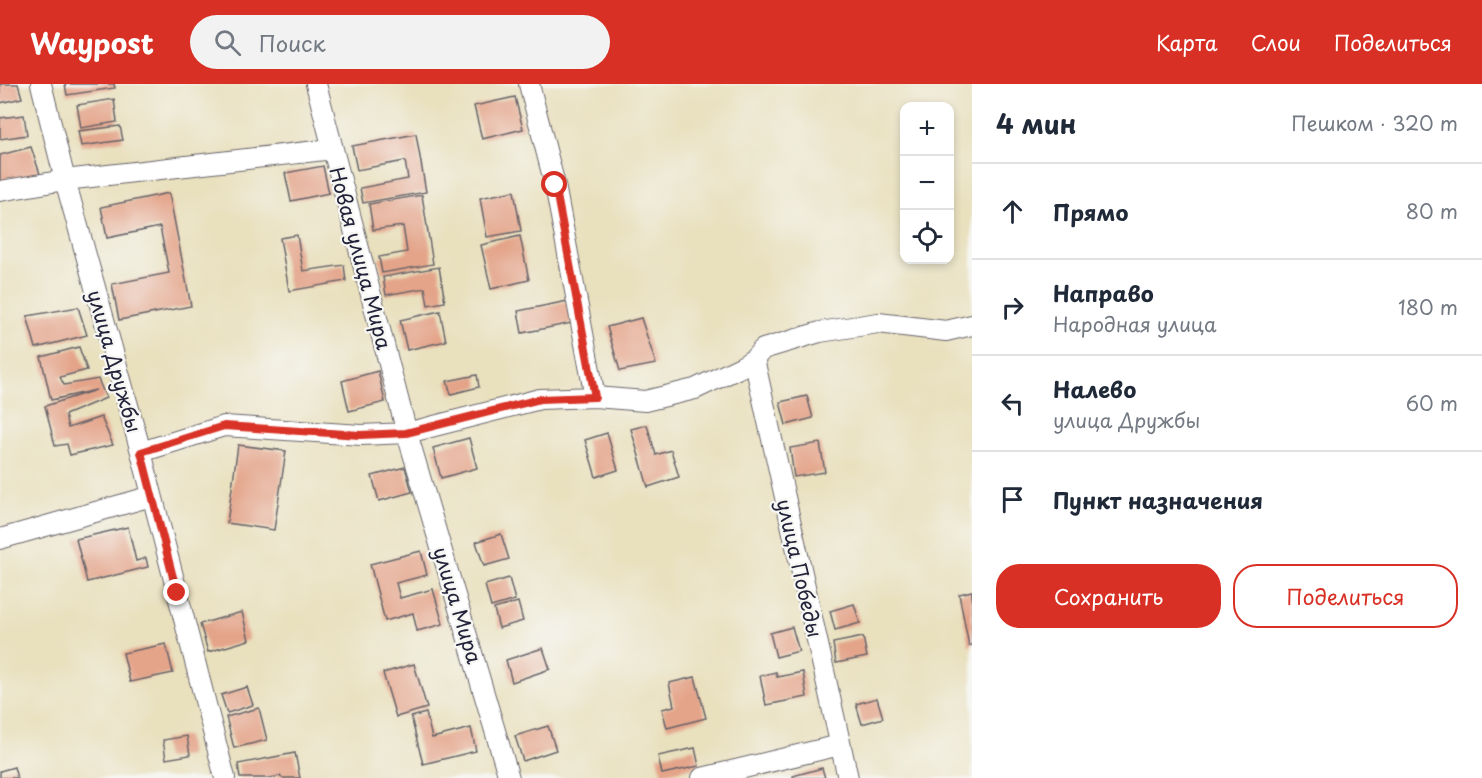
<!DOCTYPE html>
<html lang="ru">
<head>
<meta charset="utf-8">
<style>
	:root { --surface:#fff; --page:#f2f2f3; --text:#1f2937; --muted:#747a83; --line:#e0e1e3; --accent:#d93025 }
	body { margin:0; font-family:"Playpen Sans",sans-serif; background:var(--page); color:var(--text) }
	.controls { position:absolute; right:18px; top:18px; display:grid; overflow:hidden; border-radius:12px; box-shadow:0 3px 9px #0003 }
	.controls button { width:54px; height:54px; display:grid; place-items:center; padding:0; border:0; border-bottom:2px solid var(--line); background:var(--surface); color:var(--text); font:30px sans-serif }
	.stop { position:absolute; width:18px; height:18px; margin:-14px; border:4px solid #d93025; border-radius:50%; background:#fff }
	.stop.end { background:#d93025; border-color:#fff; box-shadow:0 2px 6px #0008 }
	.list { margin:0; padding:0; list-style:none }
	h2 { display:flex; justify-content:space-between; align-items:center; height:78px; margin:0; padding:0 24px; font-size:26px }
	h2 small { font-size:20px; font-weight:400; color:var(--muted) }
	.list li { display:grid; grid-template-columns:39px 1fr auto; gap:18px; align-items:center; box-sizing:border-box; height:96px; padding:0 24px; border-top:2px solid var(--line) }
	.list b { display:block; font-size:22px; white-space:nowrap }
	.list p { margin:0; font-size:20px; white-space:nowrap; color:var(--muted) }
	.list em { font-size:20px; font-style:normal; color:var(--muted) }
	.actions { display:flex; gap:12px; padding:18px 24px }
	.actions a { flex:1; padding:14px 0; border:2px solid var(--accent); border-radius:24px; text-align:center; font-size:21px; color:var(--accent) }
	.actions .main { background:var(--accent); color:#fff }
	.icon { flex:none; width:33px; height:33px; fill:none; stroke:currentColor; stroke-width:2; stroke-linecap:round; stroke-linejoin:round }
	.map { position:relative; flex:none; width:972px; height:694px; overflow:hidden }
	header { display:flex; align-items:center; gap:36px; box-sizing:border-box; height:84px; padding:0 30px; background:var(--accent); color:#fff }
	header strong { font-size:28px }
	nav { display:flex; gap:33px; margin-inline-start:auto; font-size:21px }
	.search { width:420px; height:54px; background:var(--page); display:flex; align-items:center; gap:15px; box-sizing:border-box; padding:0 21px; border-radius:33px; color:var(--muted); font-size:22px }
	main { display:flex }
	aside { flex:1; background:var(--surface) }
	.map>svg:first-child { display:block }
	.building { fill:#e4a48a }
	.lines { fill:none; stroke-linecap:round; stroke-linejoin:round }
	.minor-casing { stroke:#686469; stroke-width:22 }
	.minor { stroke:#fff; stroke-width:20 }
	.route { stroke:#d93025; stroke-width:8 }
	.labels { text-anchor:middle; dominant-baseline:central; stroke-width:4.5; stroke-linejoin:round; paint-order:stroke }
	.street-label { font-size:20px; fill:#22223b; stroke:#f6f6f2 }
</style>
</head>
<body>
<header>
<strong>Waypost</strong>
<div class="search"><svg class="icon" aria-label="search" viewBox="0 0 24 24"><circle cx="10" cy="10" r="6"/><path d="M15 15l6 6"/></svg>Поиск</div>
<nav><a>Карта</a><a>Слои</a><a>Поделиться</a></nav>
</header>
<main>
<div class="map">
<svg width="972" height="694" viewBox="0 0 972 694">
	<rect width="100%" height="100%" fill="#f6f6f2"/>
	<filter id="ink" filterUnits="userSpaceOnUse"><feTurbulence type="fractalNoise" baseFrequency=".0167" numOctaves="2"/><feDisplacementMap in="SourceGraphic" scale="12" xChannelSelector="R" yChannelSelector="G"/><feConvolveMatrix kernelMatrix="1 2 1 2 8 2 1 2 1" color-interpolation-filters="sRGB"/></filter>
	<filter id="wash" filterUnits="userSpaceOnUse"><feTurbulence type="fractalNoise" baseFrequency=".008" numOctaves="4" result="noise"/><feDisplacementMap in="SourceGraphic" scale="24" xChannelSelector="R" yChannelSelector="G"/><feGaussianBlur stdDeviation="1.35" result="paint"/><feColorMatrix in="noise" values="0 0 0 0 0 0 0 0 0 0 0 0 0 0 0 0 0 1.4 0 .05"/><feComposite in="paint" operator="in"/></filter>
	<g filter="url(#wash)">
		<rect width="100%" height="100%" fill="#e9e0be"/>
		<g id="blocks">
			<path class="building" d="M0 0H18L22 14 0 19Z
				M65 0H114L115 4 67 11Z
				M515 13 523 45 482 55 474 22Z
				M114 15 117 38 81 44 77 21Z
				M24 31 27 51 0 55V34Z
				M120 42 123 56 81 62 78 47Z
				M416 50 426 108 363 119 360 104 408 95 405 77 357 86 352 62Z
				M31 63 40 90 0 100V71Z
				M323 82 329 109 291 117 285 89Z
				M514 107 521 147 487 153 480 114Z
				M169 109 191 222 119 236 112 200 169 189 160 143 107 154 101 123Z
				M422 111 433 180 382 189 379 173 407 168 403 142 373 146 369 120Z
				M297 151 303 187 344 181 346 197 289 207 280 154Z
				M520 152 529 196 491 205 481 161Z
				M439 183 445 218 428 221 425 204 386 211 383 193Z
				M568 217 572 239 522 249 518 227Z
				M78 223 87 251 36 264 27 232Z
				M440 227 446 257 407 266 400 236Z
				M641 234 656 280 620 287 607 243Z
				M79 263 87 286 60 293 64 301 98 295 106 314 65 331 68 344 101 333 113 361 70 371 67 360 55 362 45 322 96 306 51 316 41 273Z
				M378 287 385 318 349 327 342 297Z
				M477 291 479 303 451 310 447 297Z
				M807 312 813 334 786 341 780 318Z
				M647 341 656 371 671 366 679 393 648 403 631 345Z
				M607 349 618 386 596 393 585 356Z
				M469 354 477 384 441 394 433 364Z
				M820 359 825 388 794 393 790 364Z
				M238 361 286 367 274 446 227 439Z
				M405 383 412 408 379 417 372 392Z
				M128 443 136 477 146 474 148 483 87 498 76 455Z
				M501 450 509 475 484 482 476 458Z
				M421 467 427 491 396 499 400 514 433 505 443 540 417 547 413 529 385 537 370 480Z
				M509 494 515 516 491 523 485 501Z
				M972 507V561L969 562 959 510Z
				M518 518 523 537 499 544 494 525Z
				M854 520 860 539 835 546 830 527Z
				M242 528 249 556 208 568 200 540Z
				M792 543 799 567 776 573 770 549Z
				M863 553 867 573 836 579 833 559Z
				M166 560 173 589 130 598 123 569Z
				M543 564 550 585 512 598 506 576Z
				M414 580 427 624 396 633 383 589Z
				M776 588 777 593 803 588 807 613 766 621 760 592Z
				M695 593 706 634 667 644 662 625 674 622 669 599Z
				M247 603 253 621 227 629 221 611Z
				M877 614 883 634 862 640 856 620Z
				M259 624 267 656 234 664 226 633Z
				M426 629 432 654 471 644 476 667 423 680 411 633Z
				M548 642 556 666 523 677 515 652Z
				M187 652 190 671 166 675 163 656Z
				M695 664 699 682 662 690 658 672Z
				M295 669 300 694H282L281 692 269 694H240L238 680Z
				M14 683 17 694H0V687Z
				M822 684 825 694H793V692Z"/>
		</g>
	</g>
	<g filter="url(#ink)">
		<use href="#blocks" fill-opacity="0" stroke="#686469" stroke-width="1.5"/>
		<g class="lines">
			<defs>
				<path id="minor" d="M41 0 65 96 141 368 225 694
					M316 0 407 349 509 694
					M529 0 555 101 595 313
					M0 107 65 96 333 65
					M754 275 848 694
					M141 368 224 342 361 351 407 349 540 315 595 313 645 317 695 305 741 283 754 275 763 265 820 248 878 239 946 247 972 241
					M0 455 152 412
					M702 694 840 661"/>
			</defs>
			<use href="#minor" class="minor-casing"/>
			<use href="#minor" class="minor"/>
		</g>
	</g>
	<g class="lines" filter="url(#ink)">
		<path class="route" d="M177 509 141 368 224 342 360 351 406 349 540 315 595 313 555 101"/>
	</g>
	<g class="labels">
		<g class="street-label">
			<text transform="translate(361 174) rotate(75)">Новая улица Мира</text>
			<text transform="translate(115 277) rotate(74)">улица Дружбы</text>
			<text transform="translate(800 484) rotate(77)">улица Победы</text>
			<text transform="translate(458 521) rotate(73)">улица Мира</text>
		</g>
	</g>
</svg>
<div class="controls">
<button>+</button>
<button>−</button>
<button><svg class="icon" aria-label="locate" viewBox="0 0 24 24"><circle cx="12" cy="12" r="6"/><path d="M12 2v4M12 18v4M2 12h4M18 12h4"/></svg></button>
</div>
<div class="stop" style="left:555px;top:101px"></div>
<div class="stop end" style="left:177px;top:509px"></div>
</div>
<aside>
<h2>4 мин<small>Пешком · 320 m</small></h2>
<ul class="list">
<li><svg class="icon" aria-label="ahead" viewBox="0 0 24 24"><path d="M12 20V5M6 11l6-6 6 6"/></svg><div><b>Прямо</b></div><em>80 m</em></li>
<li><svg class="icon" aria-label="right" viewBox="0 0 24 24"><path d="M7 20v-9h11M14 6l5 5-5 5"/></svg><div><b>Направо</b><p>Народная улица</p></div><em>180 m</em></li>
<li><svg class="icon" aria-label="left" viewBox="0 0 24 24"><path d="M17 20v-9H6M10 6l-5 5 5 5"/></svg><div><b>Налево</b><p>улица Дружбы</p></div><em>60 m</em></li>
<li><svg class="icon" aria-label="arrive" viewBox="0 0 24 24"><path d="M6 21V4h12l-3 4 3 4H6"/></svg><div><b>Пункт назначения</b></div></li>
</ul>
<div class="actions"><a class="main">Сохранить</a><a>Поделиться</a></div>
</aside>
</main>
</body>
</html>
